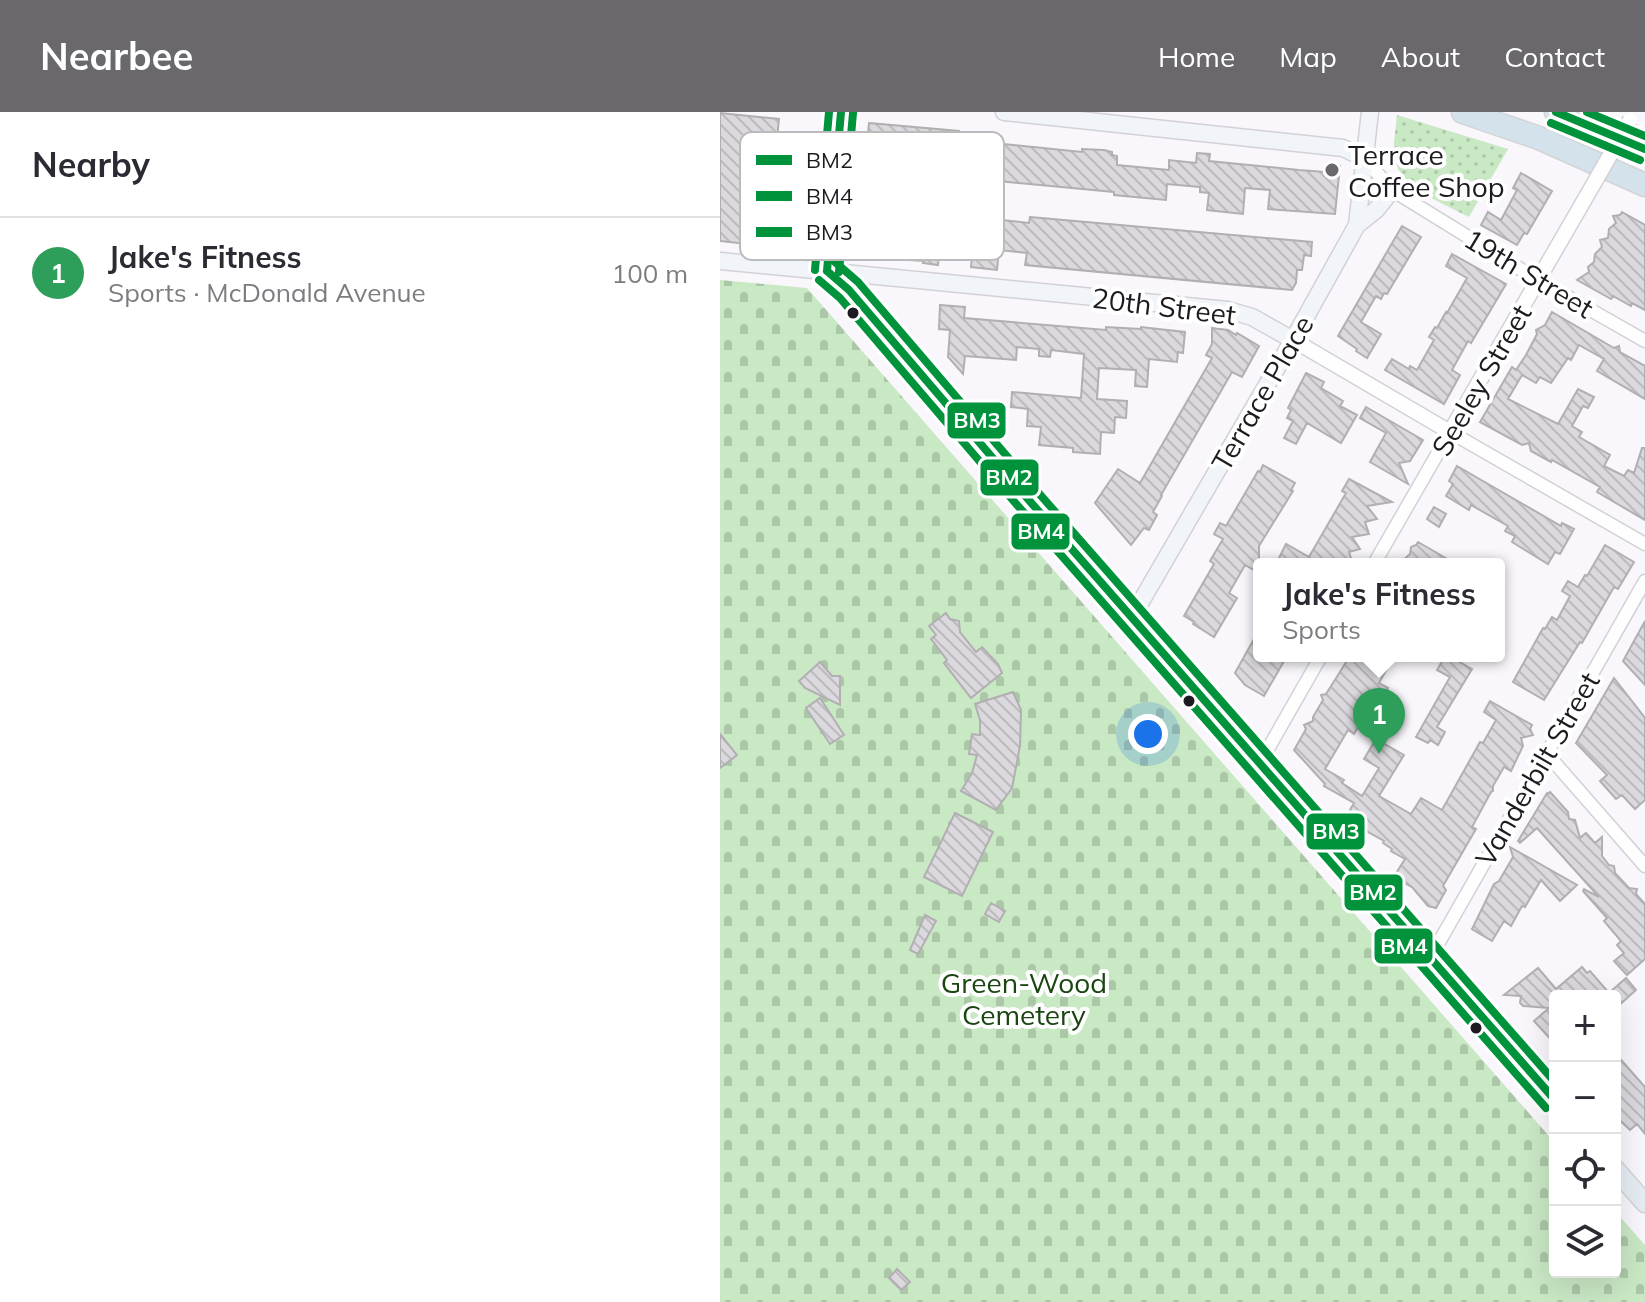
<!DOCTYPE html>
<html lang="en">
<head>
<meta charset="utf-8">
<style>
	:root { --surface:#fff; --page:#f2f2f3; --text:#2b2b33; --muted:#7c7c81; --line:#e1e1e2; --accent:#6a686d }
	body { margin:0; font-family:Mulish,sans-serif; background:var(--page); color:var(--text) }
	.controls { position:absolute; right:24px; bottom:24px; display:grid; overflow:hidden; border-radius:8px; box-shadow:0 8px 32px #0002 }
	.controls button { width:72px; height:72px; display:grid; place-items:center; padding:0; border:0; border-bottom:2px solid var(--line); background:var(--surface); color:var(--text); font:40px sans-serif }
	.you { position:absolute; left:428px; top:622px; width:28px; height:28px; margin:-20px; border:6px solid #fff; border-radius:50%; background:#1a73e8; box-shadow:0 0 0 12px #1a73e833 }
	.badge { display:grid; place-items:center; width:52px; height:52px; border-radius:50%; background:var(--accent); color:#fff; font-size:26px; font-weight:700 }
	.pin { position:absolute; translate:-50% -66px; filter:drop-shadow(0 2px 4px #0008) }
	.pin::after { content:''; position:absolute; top:42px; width:28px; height:24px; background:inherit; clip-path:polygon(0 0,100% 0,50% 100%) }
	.popup { position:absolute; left:533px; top:446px; width:252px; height:104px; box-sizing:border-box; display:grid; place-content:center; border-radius:8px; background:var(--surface); filter:drop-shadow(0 2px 6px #0005); font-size:26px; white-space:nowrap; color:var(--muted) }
	.popup b { font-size:30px; color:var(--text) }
	.popup::after { content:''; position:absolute; left:50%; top:100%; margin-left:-16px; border:16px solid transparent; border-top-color:var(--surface) }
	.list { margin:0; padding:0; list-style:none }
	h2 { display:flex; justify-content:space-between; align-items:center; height:104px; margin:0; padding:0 32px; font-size:34px }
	h2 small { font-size:26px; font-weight:400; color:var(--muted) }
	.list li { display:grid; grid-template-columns:52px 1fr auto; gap:24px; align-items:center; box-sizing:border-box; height:112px; padding:0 32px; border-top:2px solid var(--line) }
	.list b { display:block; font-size:30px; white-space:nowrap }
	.list p { margin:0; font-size:26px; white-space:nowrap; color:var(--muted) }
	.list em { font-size:26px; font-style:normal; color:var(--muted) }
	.icon { flex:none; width:44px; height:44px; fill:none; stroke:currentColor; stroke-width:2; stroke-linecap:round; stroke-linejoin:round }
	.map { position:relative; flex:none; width:925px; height:1190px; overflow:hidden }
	header { display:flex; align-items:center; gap:48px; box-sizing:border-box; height:112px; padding:0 40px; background:var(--accent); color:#fff }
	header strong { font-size:38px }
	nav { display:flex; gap:44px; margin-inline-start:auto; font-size:28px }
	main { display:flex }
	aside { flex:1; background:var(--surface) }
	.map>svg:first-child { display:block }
	.cemetery { fill:url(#cemetery-stones) }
	.park { fill:url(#park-dots) }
	.building { fill:url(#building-back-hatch); stroke:#b2afb3; stroke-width:2 }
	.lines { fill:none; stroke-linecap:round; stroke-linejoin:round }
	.minor-casing { stroke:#d3d1d6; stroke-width:15 }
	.tertiary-casing { stroke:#d3d1d6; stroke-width:17 }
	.secondary-casing { stroke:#d3d1d6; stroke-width:19 }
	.primary-casing { stroke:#d4d3d6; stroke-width:21 }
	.motorway-casing { stroke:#d4d3d6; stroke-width:25 }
	.minor { stroke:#fefeff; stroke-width:12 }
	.tertiary { stroke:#fefeff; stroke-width:14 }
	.secondary { stroke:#f1f5f9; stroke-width:16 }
	.primary { stroke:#e5edf3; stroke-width:18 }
	.motorway { stroke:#d4e3eb; stroke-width:22 }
	.tertiary-bridge-casing { stroke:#d3d1d6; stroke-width:17; stroke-linecap:butt }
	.tertiary-bridge { stroke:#fefeff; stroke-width:14 }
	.bus-1-casing { stroke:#fff; stroke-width:14 }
	.bus-2-casing { stroke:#fff; stroke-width:14 }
	.bus-3-casing { stroke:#fff; stroke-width:14 }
	.bus-1 { stroke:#00933c; stroke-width:8 }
	.bus-2 { stroke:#00933c; stroke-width:8 }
	.bus-3 { stroke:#00933c; stroke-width:8 }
	.poi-dot { fill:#6a686d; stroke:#fff; stroke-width:3 }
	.bus-dot { fill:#1d1b20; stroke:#fff; stroke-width:3 }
	.labels { text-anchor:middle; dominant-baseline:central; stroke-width:8; stroke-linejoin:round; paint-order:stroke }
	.poi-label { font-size:28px; fill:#1d1b20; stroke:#fff; text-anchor:start }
	.street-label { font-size:28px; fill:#1d1b20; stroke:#fff }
	.park-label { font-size:28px; fill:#1a4612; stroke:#fff }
	.key { fill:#fff; stroke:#bbbbbc; stroke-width:2 }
	.key-label { font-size:22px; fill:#1d1b20 }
	.line-badge { stroke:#fff; stroke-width:3 }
	.badge-label { font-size:22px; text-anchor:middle; font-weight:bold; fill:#fff }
</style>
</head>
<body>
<header>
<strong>Nearbee</strong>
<nav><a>Home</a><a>Map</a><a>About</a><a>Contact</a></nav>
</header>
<main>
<aside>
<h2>Nearby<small></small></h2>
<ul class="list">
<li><span class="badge" style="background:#2e9e5b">1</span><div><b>Jake's Fitness</b><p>Sports · McDonald Avenue</p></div><em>100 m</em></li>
</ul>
</aside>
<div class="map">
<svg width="925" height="1190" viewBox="0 0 925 1190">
	<defs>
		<pattern id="cemetery-stones" width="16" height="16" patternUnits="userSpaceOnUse" patternTransform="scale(2)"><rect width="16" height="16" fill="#c9e8c4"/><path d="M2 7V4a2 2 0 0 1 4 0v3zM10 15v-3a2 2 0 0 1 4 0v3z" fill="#acc6a8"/></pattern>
		<pattern id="park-dots" width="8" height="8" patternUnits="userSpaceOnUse" patternTransform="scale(2)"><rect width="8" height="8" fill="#c9e8c4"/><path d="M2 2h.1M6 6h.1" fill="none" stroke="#acc6a8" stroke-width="1.8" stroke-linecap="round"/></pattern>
		<pattern id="building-back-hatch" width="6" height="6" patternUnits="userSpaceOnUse" patternTransform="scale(2)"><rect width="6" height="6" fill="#dbd9dd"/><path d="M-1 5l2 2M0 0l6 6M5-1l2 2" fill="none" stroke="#bcbabd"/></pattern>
	</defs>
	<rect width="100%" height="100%" fill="#f9f7fc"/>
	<path class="cemetery" d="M0 168 87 176 835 1031V1160H895V1099L925 1133V1190H0Z"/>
	<path class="park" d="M677 3 788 37 749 105C726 93 680 75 675 48 672 34 676 17 677 3Z"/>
	<path class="building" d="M0 1 59 7 46 134 0 129Z
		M149 11 239 19V22L275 26 274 31 362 40V37L384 38 392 40V43L397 44V53L449 58V48L476 51 477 41 490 42 489 49 579 58 605 60 606 53 620 54 615 102 548 97 550 78 537 77 525 76 523 102 487 98 489 81 480 80V75L447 72 446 88 394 83V80L278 69 280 53 236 47 235 65 211 63 207 117H213L212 128H220L218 153 203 151 204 149 190 148 191 142 164 139 163 148 137 145Z
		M801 61 832 79 807 122 804 121 797 133 761 113 768 100 781 108 797 78 793 76Z
		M902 100 925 113V198L912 191 911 194 893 184 891 187 857 168 869 160 868 155 874 150 875 142 882 135 880 128 888 126 889 117 896 111 893 104 900 103Z
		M310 105 592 130 591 144 584 143 582 158H577L576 171 572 178 305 153 307 141 279 138 277 158 251 155 254 122 281 124 283 108 309 111Z
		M682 114 701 125 667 182 664 181 661 187 656 184 641 210 661 222 647 246 636 239 637 237 618 224Z
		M732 142 786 172 751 231 748 229 732 258 740 263 724 292 665 258 672 247 689 257 690 254 697 258 714 228 709 225 715 215 717 216 726 200 727 201 747 166 726 154Z
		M220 193 245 195 244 206 386 218V215L421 217V215L465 220 463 241 458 240 457 250 429 247 427 275 415 274 416 258 379 256 377 287 407 289 406 306 395 305 394 321 381 320 380 342 353 340V336L319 333 321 315 307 314 308 297 291 295 292 280 361 286 364 242 331 238 330 245 319 244V237L297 235 296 248 245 244 243 262 228 245 230 218 219 217Z
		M832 200 894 236 899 234 900 240 925 254V287L877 259 884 247 859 233 851 248 848 246 831 271 820 265 816 271 802 263 788 287 838 312 858 277 874 285 868 296 863 294 852 314 862 320 859 325 890 343 884 354 904 364 908 358 914 361 922 336H925V408L877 380 880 375 832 348 831 350 811 339 809 331 802 333 760 310 792 255 796 258 806 243 817 222 816 218 825 213Z
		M492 216 508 218 516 223 517 221 539 234 522 265 512 260 441 383 442 384 433 400 437 403 429 418 424 416 411 433 375 391 398 357 420 371 492 246 486 243 492 232Z
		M586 261 604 270 601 276 623 289 620 294 637 303 621 331 587 311 576 332 564 326 573 309 567 306 571 298 568 296Z
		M646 295 703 328 690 349 679 351 688 372 650 350 666 321 640 306Z
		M543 353 575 371 571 378 573 379 539 434V461L525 453 509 481 517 486 494 525 473 512 474 510 464 504 494 452 490 449 503 427 494 422 500 411 506 414 538 359 540 360Z
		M737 354 841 414 842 411 854 417 840 442 835 440 828 452 792 430 795 424 785 419 788 414 751 393 749 398 726 384 733 372 729 369Z
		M629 367 672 390 647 394 657 407 645 410 649 422 632 425 640 437 629 440 631 446 627 452H556L566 432 589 445 626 381 622 379Z
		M714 395 726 402 719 415 707 407Z
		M698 430 736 452H679L690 442 691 435 696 433Z
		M885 433 914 450 898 477 894 475 862 531 860 530 824 588 793 570 823 516 825 517 832 505 837 508 850 484 842 479 848 469 858 475 865 463 867 464Z
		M226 501 230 507 239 509 240 520 256 540 262 535 278 552 282 561 251 586 224 551 227 548 211 527 216 523 209 514Z
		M925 509V573L903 549Z
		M539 518V544H567L544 584 525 573 515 561Z
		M630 544H674L659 571 668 576 662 587 678 597 671 609 649 596 634 622 628 618 605 657 624 668 622 671 642 684 659 656 644 647 656 627 684 643 659 684 691 702 701 686 722 698 760 630 763 631 776 608 764 600 770 589 812 613 810 617 813 623 801 626 803 634 791 659 784 655 773 674V679L771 680 752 715 756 717 723 774 726 778 716 796 708 794 692 775 679 768 675 763 685 747 671 739 672 737 663 731 664 729 648 720 630 698 634 691 604 674 605 672 574 638 586 617 584 613 593 609V605L603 588 601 583 606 582Z
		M725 544H729L752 557 717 615 725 620 718 633 710 628 708 631 696 625 730 565 717 558Z
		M100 550 112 564H120V593L85 576 79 569Z
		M894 566 925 606V688L915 697 902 683 896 687 880 669 887 663 856 631Z
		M293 580 301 598 300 634 292 676 276 698 241 679 252 661 257 643 249 642 252 622 260 623V608L255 592Z
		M100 586 124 623 110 632 86 596Z
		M0 622 17 643 0 656Z
		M830 680 848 700 849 707 855 708 860 726 866 721 875 731 882 725V744L889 753 894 754 895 761 909 776 917 777 916 782 925 792V847L907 863 894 849 904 841 897 833 901 829 884 809 887 806 863 779 864 777 879 785 817 716 800 731 798 729 827 681 828 682Z
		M235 701 273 720 242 784 204 765Z
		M790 735 857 773 840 789 821 768 805 795 802 794 791 814 784 809 772 829 752 817 774 772 779 769 793 745Z
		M271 791 285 799 279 810 265 802Z
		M205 803 216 809 198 842 190 838Z
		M862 855 867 861 870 859 889 881 906 866 916 878 895 897V884H835V932L814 909 829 896 803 894 800 891 801 884 784 883 818 856 836 877Z
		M895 941 925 975V1022L917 1012 910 1018 895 1004Z
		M177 1157 190 1170 181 1178 169 1166Z"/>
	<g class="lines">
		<defs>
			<path id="minor" d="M644 46 672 78 818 168 925 229
				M654 452 730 320 925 432
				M827 642 925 754
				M540 651 601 544
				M710 846 925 469"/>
			<path id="tertiary" d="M573 228 730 320 873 73"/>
			<path id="secondary" d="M284 0 623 36 644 46
				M637 113 656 98 672 78
				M0 149 508 198 532 205 573 228
				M412 505 573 228 637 113 650 0"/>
			<path id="primary" d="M121 0 107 159 129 178 300 378 835 988
				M895 1057 925 1091"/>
			<path id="motorway" d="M743 0 819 26 925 73
				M836 0 925 37"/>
		</defs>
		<use href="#minor" class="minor-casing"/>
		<use href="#tertiary" class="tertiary-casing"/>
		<use href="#secondary" class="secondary-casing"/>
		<use href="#primary" class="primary-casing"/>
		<use href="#motorway" class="motorway-casing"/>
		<use href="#minor" class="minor"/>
		<use href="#tertiary" class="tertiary"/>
		<use href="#secondary" class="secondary"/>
		<use href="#primary" class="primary"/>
		<use href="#motorway" class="motorway"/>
		<defs>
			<path id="tertiary-bridge" d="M873 73 910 8"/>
		</defs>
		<use href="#tertiary-bridge" class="tertiary-bridge-casing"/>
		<use href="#tertiary-bridge" class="tertiary-bridge"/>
		<defs>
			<path id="bus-1" d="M836 0 925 37
				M107 159 129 178 300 378 835 988
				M107 159 121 0"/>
			<path id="bus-2" d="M831 11 920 48
				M119 160 133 1
				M99 168 120 186 291 386 826 996"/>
			<path id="bus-3" d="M867 0 925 24
				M115 150 138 170 309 370 835 970
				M95 158 109 0"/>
		</defs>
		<use href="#bus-1" class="bus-1-casing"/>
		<use href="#bus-2" class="bus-2-casing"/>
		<use href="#bus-3" class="bus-3-casing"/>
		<use href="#bus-1" class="bus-1"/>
		<use href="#bus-2" class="bus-2"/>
		<use href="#bus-3" class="bus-3"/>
	</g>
	<circle class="poi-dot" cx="612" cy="58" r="8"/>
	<g class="bus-dot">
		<circle cx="133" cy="201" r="7"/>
		<circle cx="469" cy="589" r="7"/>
		<circle cx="756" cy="916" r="7"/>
	</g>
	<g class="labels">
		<g class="poi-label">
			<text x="628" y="42">Terrace<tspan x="628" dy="32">Coffee Shop</tspan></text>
		</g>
		<g class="street-label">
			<text transform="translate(809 161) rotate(31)">19th Street</text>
			<text transform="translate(444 194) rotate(7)">20th Street</text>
			<text transform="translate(761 268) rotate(-60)">Seeley Street</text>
			<text transform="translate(542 281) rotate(-60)">Terrace Place</text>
			<text transform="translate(817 657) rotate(-60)">Vanderbilt Street</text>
		</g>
		<g class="park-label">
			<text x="304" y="870">Green-Wood<tspan x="304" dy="32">Cemetery</tspan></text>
		</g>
	</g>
	<rect x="20" y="20" width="264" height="128" rx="12" class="key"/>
	<rect x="36" y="43" width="36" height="10" fill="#00933c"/>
	<rect x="36" y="79" width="36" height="10" fill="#00933c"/>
	<rect x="36" y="115" width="36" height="10" fill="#00933c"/>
	<g class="key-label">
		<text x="86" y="56">BM2</text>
		<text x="86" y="92">BM4</text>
		<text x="86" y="128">BM3</text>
	</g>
	<g class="line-badge">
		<rect x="226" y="289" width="61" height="39" rx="8" fill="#00933c"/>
		<rect x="259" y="346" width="61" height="39" rx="8" fill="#00933c"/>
		<rect x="290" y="400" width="61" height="39" rx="8" fill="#00933c"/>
		<rect x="585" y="700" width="61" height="39" rx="8" fill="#00933c"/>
		<rect x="623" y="761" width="61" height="39" rx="8" fill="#00933c"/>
		<rect x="653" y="815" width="61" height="38" rx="8" fill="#00933c"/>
	</g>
	<g class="badge-label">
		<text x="257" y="316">BM3</text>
		<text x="289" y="373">BM2</text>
		<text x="321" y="427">BM4</text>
		<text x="616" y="727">BM3</text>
		<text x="653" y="788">BM2</text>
		<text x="684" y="842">BM4</text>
	</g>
</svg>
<div class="controls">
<button>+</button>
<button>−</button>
<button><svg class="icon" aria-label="locate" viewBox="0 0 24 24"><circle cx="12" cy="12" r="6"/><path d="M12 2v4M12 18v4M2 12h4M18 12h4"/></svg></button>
<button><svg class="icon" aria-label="layers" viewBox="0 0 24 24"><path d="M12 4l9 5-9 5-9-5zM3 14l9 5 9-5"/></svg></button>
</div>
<div class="you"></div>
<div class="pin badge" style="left:659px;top:642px;background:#2e9e5b">1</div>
<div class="popup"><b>Jake's Fitness</b>Sports</div>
</div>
</main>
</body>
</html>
